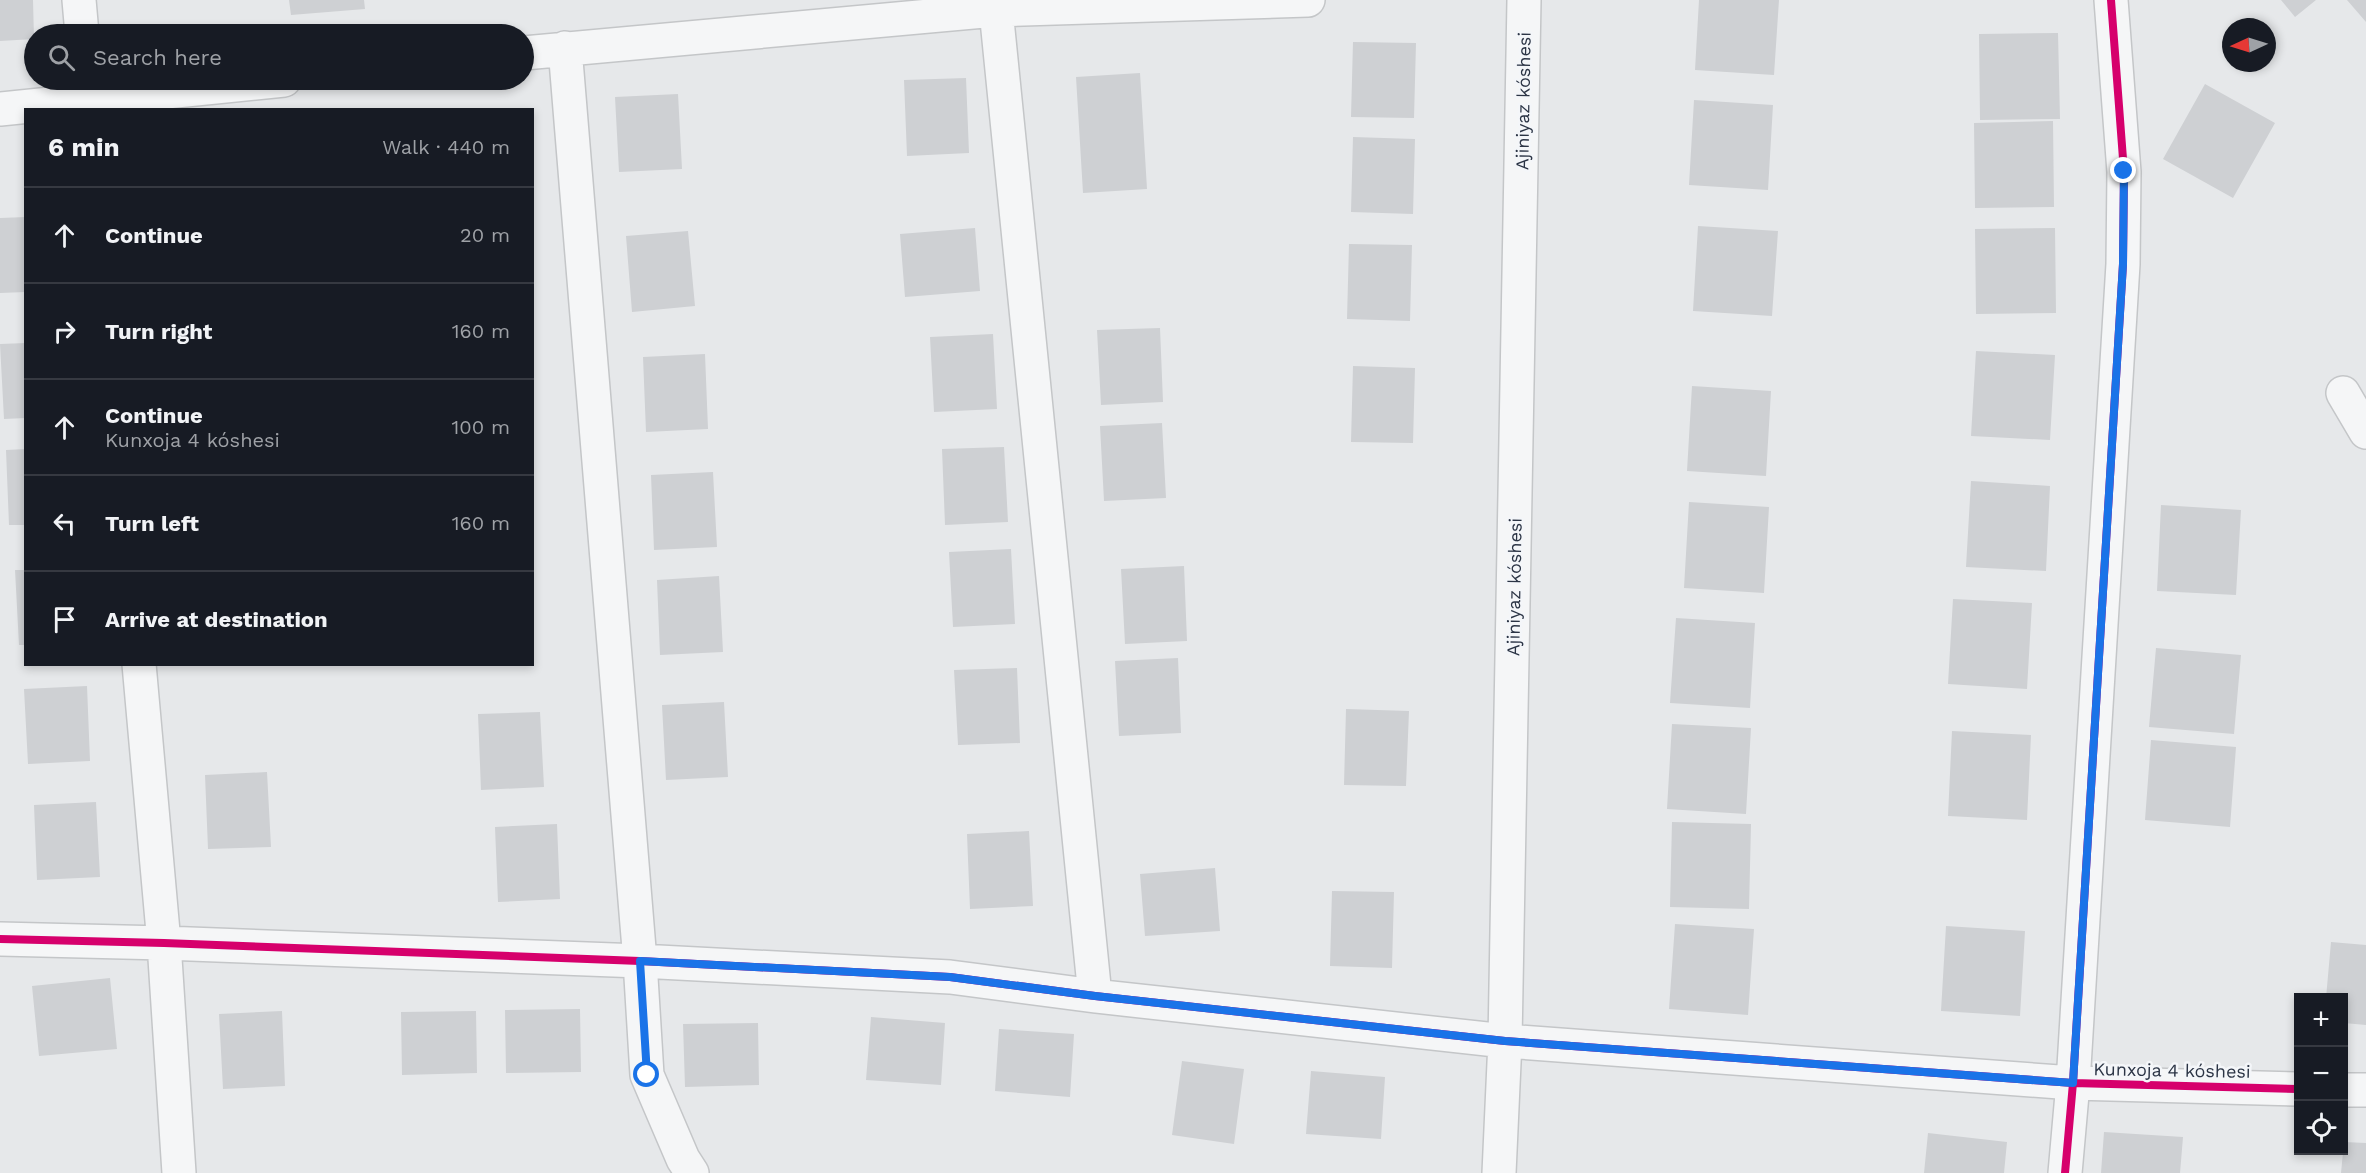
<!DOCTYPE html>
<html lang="en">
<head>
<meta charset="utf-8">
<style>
	:root { --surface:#171b24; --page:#242831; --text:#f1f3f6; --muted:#9ea1a6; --line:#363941 }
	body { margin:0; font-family:"Work Sans",sans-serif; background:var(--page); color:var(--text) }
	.controls { position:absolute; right:18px; bottom:18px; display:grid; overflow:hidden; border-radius:0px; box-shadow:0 3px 9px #0003 }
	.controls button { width:54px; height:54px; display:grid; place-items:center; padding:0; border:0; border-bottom:2px solid var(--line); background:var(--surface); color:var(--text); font:30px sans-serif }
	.compass { position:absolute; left:2222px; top:18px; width:54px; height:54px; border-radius:50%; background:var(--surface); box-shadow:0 3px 9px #0003; rotate:266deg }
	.stop { position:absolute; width:18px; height:18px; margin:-14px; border:4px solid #1a73e8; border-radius:50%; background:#fff }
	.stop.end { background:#1a73e8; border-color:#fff; box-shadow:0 2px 6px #0008 }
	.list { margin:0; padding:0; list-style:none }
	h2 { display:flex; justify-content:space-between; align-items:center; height:78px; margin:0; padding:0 24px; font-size:26px }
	h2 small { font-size:20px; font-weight:400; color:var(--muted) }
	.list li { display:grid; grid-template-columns:39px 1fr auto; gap:18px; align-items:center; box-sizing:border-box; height:96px; padding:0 24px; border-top:2px solid var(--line) }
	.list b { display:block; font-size:22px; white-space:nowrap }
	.list p { margin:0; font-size:20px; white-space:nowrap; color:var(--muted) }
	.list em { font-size:20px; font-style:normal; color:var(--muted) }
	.icon { flex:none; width:33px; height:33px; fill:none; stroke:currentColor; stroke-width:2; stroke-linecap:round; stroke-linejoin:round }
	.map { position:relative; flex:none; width:2366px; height:1173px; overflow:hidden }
	.search { position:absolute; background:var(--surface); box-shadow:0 3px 9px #0003; left:24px; top:24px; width:510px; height:66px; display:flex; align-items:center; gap:15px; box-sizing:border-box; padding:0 21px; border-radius:33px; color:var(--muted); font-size:22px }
	.panel { position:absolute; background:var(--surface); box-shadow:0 3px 9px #0003; left:24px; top:108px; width:510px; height:558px; border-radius:0px }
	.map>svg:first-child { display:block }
	.building { fill:#ced0d3 }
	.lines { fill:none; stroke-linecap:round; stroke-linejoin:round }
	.minor-casing { stroke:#c4c6c8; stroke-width:36 }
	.minor { stroke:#f5f6f7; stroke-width:33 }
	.cycleway-casing { stroke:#f4f6f9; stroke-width:11 }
	.cycleway { stroke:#d6006c; stroke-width:8 }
	.route { stroke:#1a73e8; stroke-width:8 }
	.labels { text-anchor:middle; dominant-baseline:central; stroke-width:5; stroke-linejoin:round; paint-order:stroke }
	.street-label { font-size:18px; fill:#2b3445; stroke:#f4f6f9 }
</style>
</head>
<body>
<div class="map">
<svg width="2366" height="1173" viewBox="0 0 2366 1173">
	<rect width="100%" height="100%" fill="#e6e8ea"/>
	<path class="building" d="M0 0H33L34 39 0 41Z
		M289 0H364L365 9 291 15Z
		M1699 0H1779L1774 75 1695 70Z
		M2281 0H2316L2295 17Z
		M2347 0H2366V22Z
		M2058 33 2060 119 1980 120 1979 34Z
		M1353 42 1416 43 1414 118 1351 117Z
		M1140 73 1147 189 1083 193 1076 77Z
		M966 78 969 153 907 156 904 80Z
		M2205 84 2275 123 2233 198 2163 159Z
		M678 94 682 169 619 172 615 97Z
		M1694 100 1773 105 1768 190 1689 185Z
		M2053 121 2054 207 1975 208 1974 123Z
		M1353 137 1415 139 1413 214 1351 212Z
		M26 217V292L0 293V218Z
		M1698 226 1778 231 1772 316 1693 311Z
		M975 228 980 291 905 297 900 234Z
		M2055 228 2056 313 1976 314 1975 229Z
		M688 231 695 306 632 312 626 236Z
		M1349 244 1412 245 1410 321 1347 319Z
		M1160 328 1163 402 1101 405 1097 330Z
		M993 334 997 409 934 412 930 337Z
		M26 343V418L4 419 0 344Z
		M1976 351 2055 355 2050 440 1971 436Z
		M705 354 708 429 646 432 643 357Z
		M1353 366 1415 368 1413 443 1351 442Z
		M1692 386 1771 391 1766 476 1687 471Z
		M1162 423 1166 498 1104 501 1100 426Z
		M1004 447 1008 522 945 525 942 449Z
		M26 449V525H9L6 450Z
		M713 472 717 547 654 550 651 475Z
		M1971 481 2050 486 2046 571 1966 567Z
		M1689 502 1769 507 1764 593 1684 588Z
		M2161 505 2241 510 2236 595 2157 591Z
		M1011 549 1015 624 953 627 949 552Z
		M1184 566 1187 641 1125 644 1121 569Z
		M15 570H26V645H19Z
		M719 576 723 652 660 655 657 580Z
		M1953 599 2032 603 2027 689 1948 684Z
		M1676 618 1755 623 1750 708 1670 703Z
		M2156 648 2241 655 2234 734 2149 727Z
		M1178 658 1181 733 1119 736 1115 661Z
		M1017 668 1020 743 958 745 954 670Z
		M87 686 90 761 28 764 24 689Z
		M724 702 728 777 666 780 662 705Z
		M1346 709 1409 711 1406 786 1344 785Z
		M540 712 544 787 481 790 478 714Z
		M1672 724 1751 728 1746 814 1667 809Z
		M1952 731 2031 735 2027 820 1948 816Z
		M2151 740 2236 747 2230 827 2145 820Z
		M267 772 271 847 208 849 205 775Z
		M96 802 100 877 37 880 34 805Z
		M1672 822 1751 824 1749 909 1670 907Z
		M557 824 560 899 498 902 495 827Z
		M1029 831 1033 906 970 909 967 834Z
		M1215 868 1220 931 1145 936 1140 874Z
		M1332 891 1394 892 1392 968 1330 966Z
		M1675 924 1754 929 1748 1015 1669 1009Z
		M1946 926 2025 931 2020 1016 1941 1011Z
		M2331 942 2366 945V1025L2344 1023V998H2326Z
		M110 978 117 1049 39 1056 32 986Z
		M580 1009 581 1072 506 1073 505 1010Z
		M282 1011 285 1086 223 1089 219 1014Z
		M476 1011 477 1073 402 1075 401 1012Z
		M871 1017 945 1023 941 1085 866 1080Z
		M758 1023 759 1085 685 1087 683 1024Z
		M999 1029 1074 1034 1070 1097 995 1091Z
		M1182 1061 1244 1069 1234 1144 1172 1135Z
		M1311 1071 1385 1077 1381 1139 1306 1134Z
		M2104 1132 2183 1137 2180 1173H2101Z
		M1928 1133 2007 1142 2004 1173H1924Z
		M2344 1142 2366 1143V1173H2341Z"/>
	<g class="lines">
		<defs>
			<path id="minor" d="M79 0 82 34
				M995 0 1095 996
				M565 48 640 961 647 1075 683 1159 692 1173
				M524 53 995 10 1308 0
				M0 109 284 80
				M2343 393 2366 432
				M139 664 164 943 179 1173
				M0 939 164 943 640 961 950 977 1095 996 1505 1041 2073 1083 2298 1089
				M2344 1090H2366
				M1499 1173 1505 1041 1524 0
				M2065 1173 2073 1083 2123 264 2124 172 2111 0"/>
		</defs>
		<use href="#minor" class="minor-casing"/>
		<use href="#minor" class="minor"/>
		<defs>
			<path id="cycleway" d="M0 939 164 943 640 961 950 977 1095 996 1505 1041 2073 1083 2298 1089
				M2065 1173 2073 1083 2123 264 2124 172 2111 0"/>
		</defs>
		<use href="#cycleway" class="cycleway-casing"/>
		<use href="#cycleway" class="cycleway"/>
	</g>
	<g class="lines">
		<path class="route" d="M647 1075 640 961 950 977 1095 996 1505 1041 2073 1083 2123 264 2124 171"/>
	</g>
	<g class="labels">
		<g class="street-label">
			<text transform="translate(1523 101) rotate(-89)">Ajiniyaz kóshesi</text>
			<text transform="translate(1514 587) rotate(-89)">Ajiniyaz kóshesi</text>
			<text transform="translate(2172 1070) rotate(1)">Kunxoja 4 kóshesi</text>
		</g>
	</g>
</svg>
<div class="controls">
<button>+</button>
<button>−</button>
<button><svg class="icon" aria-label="locate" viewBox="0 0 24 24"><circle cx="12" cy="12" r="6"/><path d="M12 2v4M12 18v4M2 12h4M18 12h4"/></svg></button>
</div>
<svg class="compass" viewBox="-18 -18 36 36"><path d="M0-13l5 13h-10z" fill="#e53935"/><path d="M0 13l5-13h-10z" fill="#9ea1a6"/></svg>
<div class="stop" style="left:647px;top:1075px"></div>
<div class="stop end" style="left:2124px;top:171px"></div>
<div class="search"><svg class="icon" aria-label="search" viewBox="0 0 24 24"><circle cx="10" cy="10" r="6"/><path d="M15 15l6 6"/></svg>Search here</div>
<section class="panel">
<h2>6 min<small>Walk · 440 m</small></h2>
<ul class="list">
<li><svg class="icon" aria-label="ahead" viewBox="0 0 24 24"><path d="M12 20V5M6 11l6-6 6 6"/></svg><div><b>Continue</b></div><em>20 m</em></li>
<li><svg class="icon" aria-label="right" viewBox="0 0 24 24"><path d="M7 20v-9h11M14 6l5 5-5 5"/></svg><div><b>Turn right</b></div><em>160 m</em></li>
<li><svg class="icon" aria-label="ahead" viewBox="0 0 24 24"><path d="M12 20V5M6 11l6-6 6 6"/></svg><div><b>Continue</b><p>Kunxoja 4 kóshesi</p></div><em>100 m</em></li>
<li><svg class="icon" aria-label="left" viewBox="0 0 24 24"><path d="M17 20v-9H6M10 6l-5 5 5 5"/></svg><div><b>Turn left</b></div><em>160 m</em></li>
<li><svg class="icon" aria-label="arrive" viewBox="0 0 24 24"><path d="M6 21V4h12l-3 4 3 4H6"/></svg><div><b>Arrive at destination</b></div></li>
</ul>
</section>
</div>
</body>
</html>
